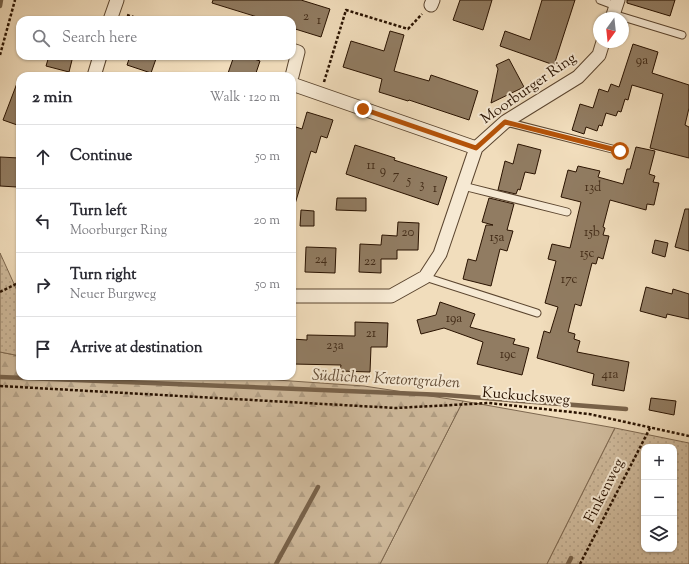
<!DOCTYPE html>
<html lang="en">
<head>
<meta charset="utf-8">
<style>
	:root { --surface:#fff; --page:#f7f7f7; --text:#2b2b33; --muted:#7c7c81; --line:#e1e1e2 }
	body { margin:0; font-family:"Sorts Mill Goudy",serif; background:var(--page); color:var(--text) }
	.controls { position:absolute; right:12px; bottom:12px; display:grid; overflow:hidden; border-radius:8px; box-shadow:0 1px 3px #0004 }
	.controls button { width:36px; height:36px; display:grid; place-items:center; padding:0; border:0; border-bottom:1px solid var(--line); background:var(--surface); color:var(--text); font:20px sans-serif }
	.compass { position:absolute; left:593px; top:12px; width:36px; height:36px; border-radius:50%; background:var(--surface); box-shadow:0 1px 3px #0004; rotate:195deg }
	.stop { position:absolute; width:12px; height:12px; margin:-9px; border:3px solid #b45309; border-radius:50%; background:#fff }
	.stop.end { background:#b45309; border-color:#fff; box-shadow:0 1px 4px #0008 }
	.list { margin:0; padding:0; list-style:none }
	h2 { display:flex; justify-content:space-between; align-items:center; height:52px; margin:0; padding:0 16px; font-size:17px }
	h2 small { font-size:13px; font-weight:400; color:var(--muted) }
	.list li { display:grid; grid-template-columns:26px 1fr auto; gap:12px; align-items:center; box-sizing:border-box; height:64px; padding:0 16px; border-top:1px solid var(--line) }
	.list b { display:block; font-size:15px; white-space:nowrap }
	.list p { margin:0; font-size:13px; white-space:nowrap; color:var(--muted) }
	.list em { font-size:13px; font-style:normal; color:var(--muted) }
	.icon { flex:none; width:22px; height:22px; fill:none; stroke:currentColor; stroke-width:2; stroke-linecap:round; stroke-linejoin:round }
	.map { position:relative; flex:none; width:689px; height:564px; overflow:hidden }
	.search { position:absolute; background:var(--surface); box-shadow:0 1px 3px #0004; left:16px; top:16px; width:280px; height:44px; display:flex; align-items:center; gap:10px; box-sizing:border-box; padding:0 14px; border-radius:12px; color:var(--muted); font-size:15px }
	.panel { position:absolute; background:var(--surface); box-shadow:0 1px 3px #0004; left:16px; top:72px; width:280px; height:308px; border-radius:12px }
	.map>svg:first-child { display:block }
	.grass { fill:#cfba9c; stroke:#7c664e }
	.forest { fill:url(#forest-firs); stroke:#7c664e }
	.park { fill:url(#park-dots); stroke:#7c664e; fill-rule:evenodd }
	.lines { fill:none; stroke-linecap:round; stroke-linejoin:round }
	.stream { stroke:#78624a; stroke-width:4.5 }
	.building { fill:#917c62; stroke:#291200 }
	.lane-casing { stroke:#5b452f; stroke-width:9 }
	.street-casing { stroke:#5b452f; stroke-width:15 }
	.path { stroke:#291200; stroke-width:2.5; stroke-dasharray:3 2; stroke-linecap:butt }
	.lane { stroke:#f6e9d3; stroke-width:7 }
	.street { stroke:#f6e9d3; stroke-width:13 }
	.route { stroke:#b45309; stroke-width:5 }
	.labels { text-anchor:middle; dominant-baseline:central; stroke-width:4; stroke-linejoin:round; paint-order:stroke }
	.number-label { font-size:13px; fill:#432c18 }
	.street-label { font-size:15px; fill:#291200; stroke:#f6e9d3 }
	.water-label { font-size:16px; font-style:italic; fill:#644e38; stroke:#f6e9d3 }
</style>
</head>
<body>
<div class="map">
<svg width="689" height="564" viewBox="0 0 689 564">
	<defs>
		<pattern id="forest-firs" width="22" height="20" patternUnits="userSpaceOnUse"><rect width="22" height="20" fill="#cfba9c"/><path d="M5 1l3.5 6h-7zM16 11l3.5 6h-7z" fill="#b29f85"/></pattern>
		<pattern id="park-dots" width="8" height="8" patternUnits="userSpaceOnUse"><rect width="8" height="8" fill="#cfba9c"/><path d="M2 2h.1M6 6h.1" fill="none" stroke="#b29f85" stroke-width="1.8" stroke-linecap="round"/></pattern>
	</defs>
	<rect width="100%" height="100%" fill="#f1ddbc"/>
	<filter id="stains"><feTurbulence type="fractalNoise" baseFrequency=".005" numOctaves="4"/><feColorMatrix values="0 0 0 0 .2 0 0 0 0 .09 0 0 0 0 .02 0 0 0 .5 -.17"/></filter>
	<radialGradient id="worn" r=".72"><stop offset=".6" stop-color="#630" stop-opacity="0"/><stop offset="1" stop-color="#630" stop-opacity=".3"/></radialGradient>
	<path class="grass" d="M463 401 615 428 547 564H380Z"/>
	<path class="forest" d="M0 352 20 356V376H218L364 386 463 401 380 564H0Z"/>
	<path class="park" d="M0 253 20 297V356L0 352Z
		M615 428 689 443V564H547ZM644 447H674V549H644Z"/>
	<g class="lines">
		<path class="stream" d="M0 6 1 0
			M0 377 445 395 626 409
			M276 564 318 487
			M568 564 571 558"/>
	</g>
	<path class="building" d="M213 0H301L330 9 321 37 292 28V20H267L212 3Z
		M460 0H492L483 30 453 20Z
		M542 0H575L554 65 500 46 505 31 530 40Z
		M627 0H675L670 16 627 3Z
		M390 31 404 35 394 71 429 81 431 75 478 91 469 120 409 100 408 101 379 92 382 79 343 67 351 41 384 51Z
		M633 44 658 52 652 73 689 85V108L685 125 689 127V158L650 148 663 94 632 85 628 100 625 99 621 112 618 111 616 116 606 113 602 126 599 125 597 131 586 127 584 134 572 130 580 104 593 108 599 89 608 92 611 84 619 87Z
		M49 56H73L69 72 46 66Z
		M130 56H157L151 73 127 65Z
		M234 56H245L260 61 255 76H227Z
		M509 59 524 87 491 103 498 69 496 65Z
		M19 78H20V126L3 120Z
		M307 112 333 120 327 138 321 136 316 153 311 151 295 204H292V142L296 127 302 129Z
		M518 144 541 150 535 174 525 172 520 190 518 189 516 194 498 190 505 161 513 164Z
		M355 145 395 158 394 160 447 177 438 205 346 174Z
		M636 147 655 151 649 174 655 176 653 182 659 183 654 205 647 204 646 210 610 200 603 227 605 228 603 235 609 236 603 259 598 257 596 264 592 263 581 306 575 304 568 332 575 334 574 339 580 341 577 352 629 362 624 391 592 385 594 374 537 358 544 331 550 333 558 307 545 303 556 261 548 259 552 244 570 248 581 202 561 197 568 170 576 172 578 166 600 171 598 177 623 184 627 169H630Z
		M0 157 19 158 17 187 0 186Z
		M337 198H366V211L336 210Z
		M489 198 514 204 507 230 513 231 507 251 500 249 491 286 463 279 468 259 476 261 486 225H493L482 222Z
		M685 209H689V251L675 247Z
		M301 210 314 211V226H300Z
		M398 222 419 223 418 250H397V259H381V273L359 272 360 244 381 245 382 235 397 236Z
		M655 240 668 243 665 257 652 253Z
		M306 247 336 248 335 273 305 272Z
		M646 287 672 294 673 289 689 294V319L667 314 666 318 640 311Z
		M440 302 475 314 470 327 515 339 513 344 529 348 522 375 477 364 483 342 444 328 421 334 417 320 436 315Z
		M355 322 388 323 387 347H371L370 372 340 371 341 365 292 364V339L307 340V335L355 336Z
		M651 398 676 401 674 415 649 410Z"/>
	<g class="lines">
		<defs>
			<path id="lane" d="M600 0 616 6
				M613 14 682 35
				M506 122 620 151
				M463 186 567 212
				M425 277 537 313"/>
			<path id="street" d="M431 5 433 0
				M612 18 618 0
				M110 20 117 0
				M94 76 100 56
				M292 76 298 52 292 50
				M292 84 476 148
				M292 296H391L425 277 440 254 476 148 505 122 578 77 599 55 603 42"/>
		</defs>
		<use href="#lane" class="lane-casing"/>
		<use href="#street" class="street-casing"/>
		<path class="path" d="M127 15 143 20
			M0 55 15 0
			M324 82 346 10 408 29 422 14
			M0 292 20 282
			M0 386 396 408 489 403 589 414 689 436
			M580 564 650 428"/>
		<use href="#lane" class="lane"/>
		<use href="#street" class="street"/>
	</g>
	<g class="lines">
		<path class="route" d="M363 109 476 148 505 122 620 151"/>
	</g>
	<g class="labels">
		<g class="number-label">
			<text x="306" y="17">2</text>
			<text x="319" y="21">1</text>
			<text x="642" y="61">9a</text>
			<text x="371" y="166">11</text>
			<text x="383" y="171">9</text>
			<text x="396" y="176">7</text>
			<text x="409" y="181">5</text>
			<text x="422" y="185">3</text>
			<text x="593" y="188">13d</text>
			<text x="435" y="189">1</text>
			<text x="408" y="233">20</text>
			<text x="592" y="233">15b</text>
			<text x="497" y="238">15a</text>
			<text x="587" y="254">15c</text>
			<text x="321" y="260">24</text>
			<text x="370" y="262">22</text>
			<text x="569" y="280">17c</text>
			<text x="454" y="319">19a</text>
			<text x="371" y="334">21</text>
			<text x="335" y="346">23a</text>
			<text x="508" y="355">19c</text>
			<text x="610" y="375">41a</text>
		</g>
		<g class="street-label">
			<text transform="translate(529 89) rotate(-35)">Moorburger Ring</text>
			<text transform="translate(526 397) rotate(5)">Kuckucksweg</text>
			<text transform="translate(605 491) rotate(-63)">Finkenweg</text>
		</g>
		<g class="water-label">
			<text transform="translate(386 380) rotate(3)">Südlicher Kretortgraben</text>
		</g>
	</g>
	<rect width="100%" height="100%" filter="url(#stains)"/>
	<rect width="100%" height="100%" fill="url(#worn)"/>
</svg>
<div class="controls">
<button>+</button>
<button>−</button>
<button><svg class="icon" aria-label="layers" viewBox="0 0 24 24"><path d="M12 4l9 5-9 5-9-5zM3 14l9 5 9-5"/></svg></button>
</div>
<svg class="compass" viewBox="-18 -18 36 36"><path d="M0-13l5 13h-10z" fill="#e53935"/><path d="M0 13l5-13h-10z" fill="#7c7c81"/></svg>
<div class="stop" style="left:620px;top:151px"></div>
<div class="stop end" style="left:363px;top:109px"></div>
<div class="search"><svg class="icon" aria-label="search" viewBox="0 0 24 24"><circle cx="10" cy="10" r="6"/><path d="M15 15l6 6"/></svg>Search here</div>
<section class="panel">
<h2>2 min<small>Walk · 120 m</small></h2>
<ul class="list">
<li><svg class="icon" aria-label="ahead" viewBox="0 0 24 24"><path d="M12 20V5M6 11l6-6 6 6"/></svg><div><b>Continue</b></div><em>50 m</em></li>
<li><svg class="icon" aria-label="left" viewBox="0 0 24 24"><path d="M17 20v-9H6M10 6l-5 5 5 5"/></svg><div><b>Turn left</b><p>Moorburger Ring</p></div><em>20 m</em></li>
<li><svg class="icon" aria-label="right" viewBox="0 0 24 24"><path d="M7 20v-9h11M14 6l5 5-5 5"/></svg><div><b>Turn right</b><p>Neuer Burgweg</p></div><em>50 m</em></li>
<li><svg class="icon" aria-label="arrive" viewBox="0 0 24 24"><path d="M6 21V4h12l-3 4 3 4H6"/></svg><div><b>Arrive at destination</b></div></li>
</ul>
</section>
</div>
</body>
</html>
